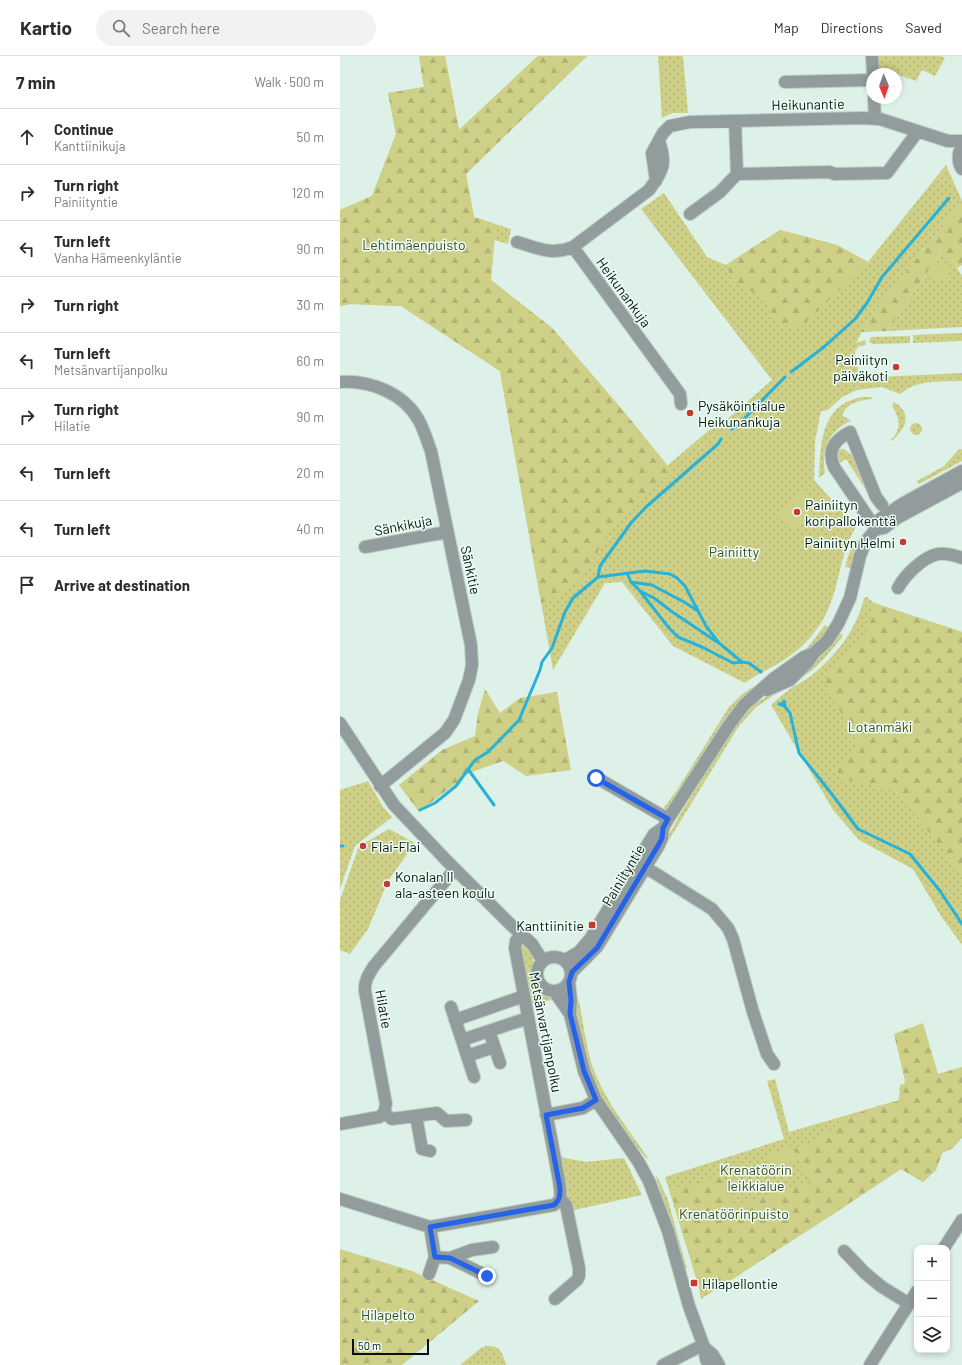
<!DOCTYPE html>
<html lang="en">
<head>
<meta charset="utf-8">
<style>
	:root { --surface:#fff; --page:#f2f2f3; --text:#2b2b33; --muted:#7c7c81; --line:#e1e1e2 }
	body { margin:0; font-family:Barlow,sans-serif; background:var(--page); color:var(--text) }
	.controls { position:absolute; right:12px; bottom:12px; display:grid; overflow:hidden; border-radius:8px; box-shadow:0 2px 6px #0003 }
	.controls button { width:36px; height:36px; display:grid; place-items:center; padding:0; border:0; border-bottom:1px solid var(--line); background:var(--surface); color:var(--text); font:20px sans-serif }
	.compass { position:absolute; left:526px; top:12px; width:36px; height:36px; border-radius:50%; background:var(--surface); box-shadow:0 2px 6px #0003; rotate:178deg }
	.scale { position:absolute; left:12px; bottom:10px; width:77px; box-sizing:border-box; padding-left:4px; border:2px solid #0a100e; border-top:0; font-size:11px; line-height:14px; white-space:nowrap; color:#0a100e; -webkit-text-stroke:3px #ebfff5; paint-order:stroke }
	.stop { position:absolute; width:12px; height:12px; margin:-9px; border:3px solid #2563eb; border-radius:50%; background:#fff }
	.stop.end { background:#2563eb; border-color:#fff; box-shadow:0 1px 4px #0008 }
	.list { margin:0; padding:0; list-style:none }
	h2 { display:flex; justify-content:space-between; align-items:center; height:52px; margin:0; padding:0 16px; font-size:17px }
	h2 small { font-size:13px; font-weight:400; color:var(--muted) }
	.list li { display:grid; grid-template-columns:26px 1fr auto; gap:12px; align-items:center; box-sizing:border-box; height:56px; padding:0 16px; border-top:1px solid var(--line) }
	.list b { display:block; font-size:15px; white-space:nowrap }
	.list p { margin:0; font-size:13px; white-space:nowrap; color:var(--muted) }
	.list em { font-size:13px; font-style:normal; color:var(--muted) }
	.icon { flex:none; width:22px; height:22px; fill:none; stroke:currentColor; stroke-width:2; stroke-linecap:round; stroke-linejoin:round }
	.map { position:relative; flex:none; width:622px; height:1309px; overflow:hidden }
	header { display:flex; align-items:center; gap:24px; box-sizing:border-box; height:56px; padding:0 20px; background:var(--surface); border-bottom:1px solid var(--line) }
	header strong { font-size:19px }
	nav { display:flex; gap:22px; margin-inline-start:auto; font-size:14px }
	.search { width:280px; height:36px; background:var(--page); display:flex; align-items:center; gap:10px; box-sizing:border-box; padding:0 14px; border-radius:22px; color:var(--muted); font-size:15px }
	main { display:flex }
	aside { flex:1; background:var(--surface) }
	.map>svg:first-child { display:block }
	.green { fill:url(#green-dots) }
	.forest { fill:url(#forest-firs) }
	.pitch { fill:#cdd086 }
	.lines { fill:none; stroke-linecap:round; stroke-linejoin:round }
	.stream { stroke:#27b2d9; stroke-width:3 }
	.minor-casing { stroke:#bbcdc5; stroke-width:14 }
	.minor { stroke:#939c9c; stroke-width:12 }
	.route { stroke:#2563eb; stroke-width:5 }
	.poi-dot { fill:#c63832; stroke:#ebfff5; stroke-width:1.5 }
	.labels { text-anchor:middle; dominant-baseline:central; stroke-width:3; stroke-linejoin:round; paint-order:stroke }
	.street-label { font-size:14px; fill:#0a100e; stroke:#ebfff5 }
	.park-label { font-size:14px; fill:#46481e; stroke:#ebfff5 }
	.poi-label { font-size:14px; fill:#0a100e; stroke:#ebfff5; text-anchor:start }
</style>
</head>
<body>
<header>
<strong>Kartio</strong>
<div class="search"><svg class="icon" aria-label="search" viewBox="0 0 24 24"><circle cx="10" cy="10" r="6"/><path d="M15 15l6 6"/></svg>Search here</div>
<nav><a>Map</a><a>Directions</a><a>Saved</a></nav>
</header>
<main>
<aside>
<h2>7 min<small>Walk · 500 m</small></h2>
<ul class="list">
<li><svg class="icon" aria-label="ahead" viewBox="0 0 24 24"><path d="M12 20V5M6 11l6-6 6 6"/></svg><div><b>Continue</b><p>Kanttiinikuja</p></div><em>50 m</em></li>
<li><svg class="icon" aria-label="right" viewBox="0 0 24 24"><path d="M7 20v-9h11M14 6l5 5-5 5"/></svg><div><b>Turn right</b><p>Painiityntie</p></div><em>120 m</em></li>
<li><svg class="icon" aria-label="left" viewBox="0 0 24 24"><path d="M17 20v-9H6M10 6l-5 5 5 5"/></svg><div><b>Turn left</b><p>Vanha Hämeenkyläntie</p></div><em>90 m</em></li>
<li><svg class="icon" aria-label="right" viewBox="0 0 24 24"><path d="M7 20v-9h11M14 6l5 5-5 5"/></svg><div><b>Turn right</b></div><em>30 m</em></li>
<li><svg class="icon" aria-label="left" viewBox="0 0 24 24"><path d="M17 20v-9H6M10 6l-5 5 5 5"/></svg><div><b>Turn left</b><p>Metsänvartijanpolku</p></div><em>60 m</em></li>
<li><svg class="icon" aria-label="right" viewBox="0 0 24 24"><path d="M7 20v-9h11M14 6l5 5-5 5"/></svg><div><b>Turn right</b><p>Hilatie</p></div><em>90 m</em></li>
<li><svg class="icon" aria-label="left" viewBox="0 0 24 24"><path d="M17 20v-9H6M10 6l-5 5 5 5"/></svg><div><b>Turn left</b></div><em>20 m</em></li>
<li><svg class="icon" aria-label="left" viewBox="0 0 24 24"><path d="M17 20v-9H6M10 6l-5 5 5 5"/></svg><div><b>Turn left</b></div><em>40 m</em></li>
<li><svg class="icon" aria-label="arrive" viewBox="0 0 24 24"><path d="M6 21V4h12l-3 4 3 4H6"/></svg><div><b>Arrive at destination</b></div></li>
</ul>
</aside>
<div class="map">
<svg width="622" height="1309" viewBox="0 0 622 1309">
	<defs>
		<pattern id="green-dots" width="8" height="8" patternUnits="userSpaceOnUse"><rect width="8" height="8" fill="#cdd086"/><path d="M2 2h.1M6 6h.1" fill="none" stroke="#afb272" stroke-width="1.8" stroke-linecap="round"/></pattern>
		<pattern id="forest-firs" width="22" height="20" patternUnits="userSpaceOnUse"><rect width="22" height="20" fill="#cdd086"/><path d="M5 1l3.5 6h-7zM16 11l3.5 6h-7z" fill="#afb272"/></pattern>
	</defs>
	<rect width="100%" height="100%" fill="#ddf1e8"/>
	<path class="green" d="M79 0H105L119 74 198 0H247L126 118 134 161 171 173 168 188 154 184 151 224 212 272 285 357 327 410 369 374 383 367 432 324 301 153 324 137 367 201 386 209 440 174 497 189 528 206 606 109 622 145 529 263 516 287 525 284 526 289 519 290 515 295V311H518V322L622 317V325C600 326 578 323 560 338L542 331 517 334 502 341 488 354 481 355 475 385 474 424 516 471C501 495 501 520 491 546 482 572 463 593 439 607 428 614 415 619 405 627L333 590 282 526 265 527 213 614 160 315 61 250 11 248 0 250V154L32 140 56 78 48 37 84 31Z
		M318 0H343L348 57H332L322 62Z
		M538 0H600L605 2 595 20 582 14 576 25 536 11Z
		M602 195 612 204 622 220V271L547 275Z
		M622 277V285L573 287V279Z
		M570 280V287L533 288 529 286 531 281Z
		M523 341H532V343C518 345 508 346 502 359L511 365C489 374 481 394 485 417L479 422C481 388 480 348 523 341Z
		M554 346C574 359 565 372 552 385L551 383C563 374 559 360 552 350Z
		M570 373a6 6 0 1 1 12 0a6 6 0 1 1-12 0Z
		M501 393H504L513 400 530 440 506 403 500 407 498 398 499 394Z
		M619 393H622V405L579 428 577 425 604 410Z
		M515 483 518 485 511 512 505 511 508 500Z
		M527 541 534 547 622 576V889L601 860 573 813 519 784 493 754 431 649C437 644 443 638 450 633 459 627 470 622 478 614 499 596 518 569 524 542Z
		M485 569 490 572 479 587 447 607 467 592Z
		M500 577 503 580C491 594 475 617 457 623L480 601Z
		M437 615 398 648 373 684 333 749 325 755 323 753 337 734 389 651 401 639Z
		M446 630V631L416 651 399 670 327 787 325 786 341 757 396 667 412 649Z
		M28 725 43 751 52 761 15 790 0 833V734Z
		M49 773 75 787 48 825 28 873 10 898 0 894V844L19 790Z
		M183 889C202 897 187 916 195 929 198 936 206 939 212 942V944L190 948 181 890Z
		M239 945C243 966 246 989 252 1009 264 1044 288 1072 308 1102L307 1103 292 1086 260 1039 251 1020 239 969 236 946Z
		M595 1018 622 1081 613 1092 602 1097 596 1114 583 1126 561 1113 489 1161 361 1243 358 1228 325 1121 444 1083 427 1025 435 1023 449 1076 559 1044 560 1029Z
		M220 1101 246 1106 284 1102 302 1139 230 1155Z
		M317 1120 328 1144 347 1213H345L316 1121Z
		M146 1290C161 1290 161 1295 166 1307V1309H120L141 1292Z"/>
	<path class="forest" d="M79 0H105L119 74 198 0H247L126 118 134 161 156 169 151 224 212 272 285 357 333 416 297 447 266 481 242 523 221 539 201 547 160 315 61 250 11 248 0 250V154L32 140 56 78 48 37 84 31Z
		M622 145V209L617 212 612 204 601 196 547 275 521 276 529 263Z
		M440 174 497 189 528 206 461 271 436 269 424 241 394 227 386 209Z
		M534 547 622 576V818L561 740 552 734 505 723 496 714 517 687 485 626 491 614 528 573Z
		M145 633 160 657 180 642 217 636 231 714 186 720 163 705 129 717 79 756 59 729 102 694 135 680 138 657Z
		M583 967 598 1018 622 1011V1081L613 1092 602 1097 596 1114 583 1126 561 1113 376 1234 358 1228 331 1136 334 1133 382 1119 394 1151 469 1126 454 1093 493 1073 501 1062 558 1045 565 1025 554 978Z
		M0 1193 72 1215 139 1245 62 1309H0Z"/>
	<path class="pitch" d="M595 205 609 214V218L606 223H598L587 216Z
		M460 435 477 452 455 476 438 460Z
		M450 1091 456 1104 433 1112 427 1098Z"/>
	<g class="lines">
		<path class="stream" d="M451 316 484 291 515 263 527 247 542 221 609 142
			M392 373 399 368 445 321
			M287 517 291 526 300 535 314 542 331 555 377 586
			M258 521 260 510 291 467 306 451 378 388 381 383
			M291 526 312 529 344 546 358 555
			M300 535 329 572 338 581 362 591 393 607 402 606
			M442 647 450 657 459 697 491 737 518 773 570 798 600 835 622 868
			M439 648 445 650 444 645
			M128 713 154 749
			M80 754 95 747 116 730 135 704 148 696 179 664 200 614 202 606 212 592 225 556 233 542 258 521 305 515 330 518 337 522 345 530 366 570 379 587 402 606 409 607 421 616
			M0 790H3"/>
		<defs>
			<path id="minor" d="M532 0 533 18
				M445 26 532 24
				M534 42 535 63
				M395 65 397 118
				M622 91C617 97 618 107 622 113
				M316 125 312 97 323 77 330 70 350 66 522 62 540 63 608 85H622
				M350 158 380 136 397 118 489 116 495 118 547 117 578 75
				M177 186C198 192 212 200 233 191L340 338 341 348
				M233 191 309 134C323 115 327 108 319 85
				M0 326C30 324 63 337 78 363 84 373 87 385 91 395L131 589 132 609 129 624 114 664 105 677 40 730
				M536 473 494 411C487 394 494 384 510 376L536 441 542 449
				M536 473 544 472 557 462 622 427
				M25 491 107 476
				M558 532C565 519 583 501 598 498 606 497 614 499 622 502
				M427 634 450 624 468 606 474 597 487 585 498 568 510 542 520 500 526 485 536 473 540 463 562 448 622 415
				M0 667 54 749 107 805 169 867 192 888 203 905
				M257 722 328 763
				M297 806 372 853 388 872 393 883 413 956 427 998 434 1008
				M197 918a17 17 0 1 1 34 0a17 17 0 1 1-34 0Z
				M225 904 239 896 250 883 314 778 323 772
				M232 916 257 891 319 789 322 782 323 772 328 763 389 669 404 649 433 623 464 601 474 597
				M229 926 231 944 230 958 244 1015 256 1044 298 1105 309 1125 328 1175 349 1250 364 1291 366 1303 369 1309
				M214 935 230 958
				M111 951 134 1021
				M115 964 184 940
				M149 975 160 1007
				M122 984 188 962
				M127 1000 154 991
				M44 1057 52 1063 97 1057 106 1065 126 1064
				M206 1059 243 1052 256 1044
				M76 1060 82 1093 90 1095
				M0 1068 39 1061 44 1057 46 1048 25 935C24 925 29 918 34 910L115 813
				M0 1143 90 1171 214 1149C215 1148 218 1146 219 1145 223 1139 217 1116 216 1108L175 892 176 885 181 878
				M604 1192 622 1164
				M504 1195 525 1217 542 1231 568 1247
				M95 1201 110 1202 132 1194 153 1191
				M110 1202 147 1220
				M89 1218 95 1201 90 1171
				M215 1243 237 1224 239 1220V1212L226 1149 220 1142
				M364 1291 373 1299 379 1309
				M323 1309 363 1289
				M530 1309 577 1235"/>
		</defs>
		<use href="#minor" class="minor-casing"/>
		<use href="#minor" class="minor"/>
	</g>
	<g class="lines">
		<path class="route" d="M147 1220 110 1202 95 1201 90 1171 214 1149C220 1144 220 1140 220 1132L206 1059 243 1052 256 1044 244 1015 230 958 231 944 229 926 232 916 257 892 319 788 322 782 323 772 328 763 256 722"/>
	</g>
	<g class="poi-dot">
		<circle cx="556" cy="311" r="4"/>
		<circle cx="350" cy="357" r="4"/>
		<circle cx="457" cy="456" r="4"/>
		<circle cx="563" cy="486" r="4"/>
		<circle cx="23" cy="790" r="4"/>
		<circle cx="47" cy="828" r="4"/>
		<rect x="248" y="865" width="8" height="8" rx="2"/>
		<rect x="350" y="1223" width="8" height="8" rx="2"/>
	</g>
	<g class="labels">
		<g class="street-label">
			<text transform="translate(468 48) rotate(-1)">Heikunantie</text>
			<text transform="translate(284 236) rotate(54)">Heikunankuja</text>
			<text transform="translate(63 469) rotate(-11)">Sänkikuja</text>
			<text transform="translate(131 514) rotate(78)">Sänkitie</text>
			<text transform="translate(283 819) rotate(-59)">Painiityntie</text>
			<text transform="translate(44 953) rotate(80)">Hilatie</text>
			<text transform="translate(206 976) rotate(79)">Metsänvartijanpolku</text>
		</g>
		<g class="park-label">
			<text x="74" y="188">Lehtimäenpuisto</text>
			<text x="394" y="495">Painiitty</text>
			<text x="540" y="670">Lotanmäki</text>
			<text x="416" y="1113">Krenatöörin<tspan x="416" dy="16">leikkialue</tspan></text>
			<text x="394" y="1157">Krenatöörinpuisto</text>
			<text x="48" y="1258">Hilapelto</text>
		</g>
		<g class="poi-label">
			<text x="548" y="303" text-anchor="end">Painiityn<tspan x="548" dy="16">päiväkoti</tspan></text>
			<text x="358" y="349">Pysäköintialue<tspan x="358" dy="16">Heikunankuja</tspan></text>
			<text x="465" y="448">Painiityn<tspan x="465" dy="16">koripallokenttä</tspan></text>
			<text x="555" y="486" text-anchor="end">Painiityn Helmi</text>
			<text x="31" y="790">Flai-Flai</text>
			<text x="55" y="820">Konalan II<tspan x="55" dy="16">ala-asteen koulu</tspan></text>
			<text x="244" y="869" text-anchor="end">Kanttiinitie</text>
			<text x="362" y="1227">Hilapellontie</text>
		</g>
	</g>
</svg>
<div class="controls">
<button>+</button>
<button>−</button>
<button><svg class="icon" aria-label="layers" viewBox="0 0 24 24"><path d="M12 4l9 5-9 5-9-5zM3 14l9 5 9-5"/></svg></button>
</div>
<svg class="compass" viewBox="-18 -18 36 36"><path d="M0-13l5 13h-10z" fill="#e53935"/><path d="M0 13l5-13h-10z" fill="#7c7c81"/></svg>
<div class="scale">50 m</div>
<div class="stop" style="left:256px;top:722px"></div>
<div class="stop end" style="left:147px;top:1220px"></div>
</div>
</main>
</body>
</html>
